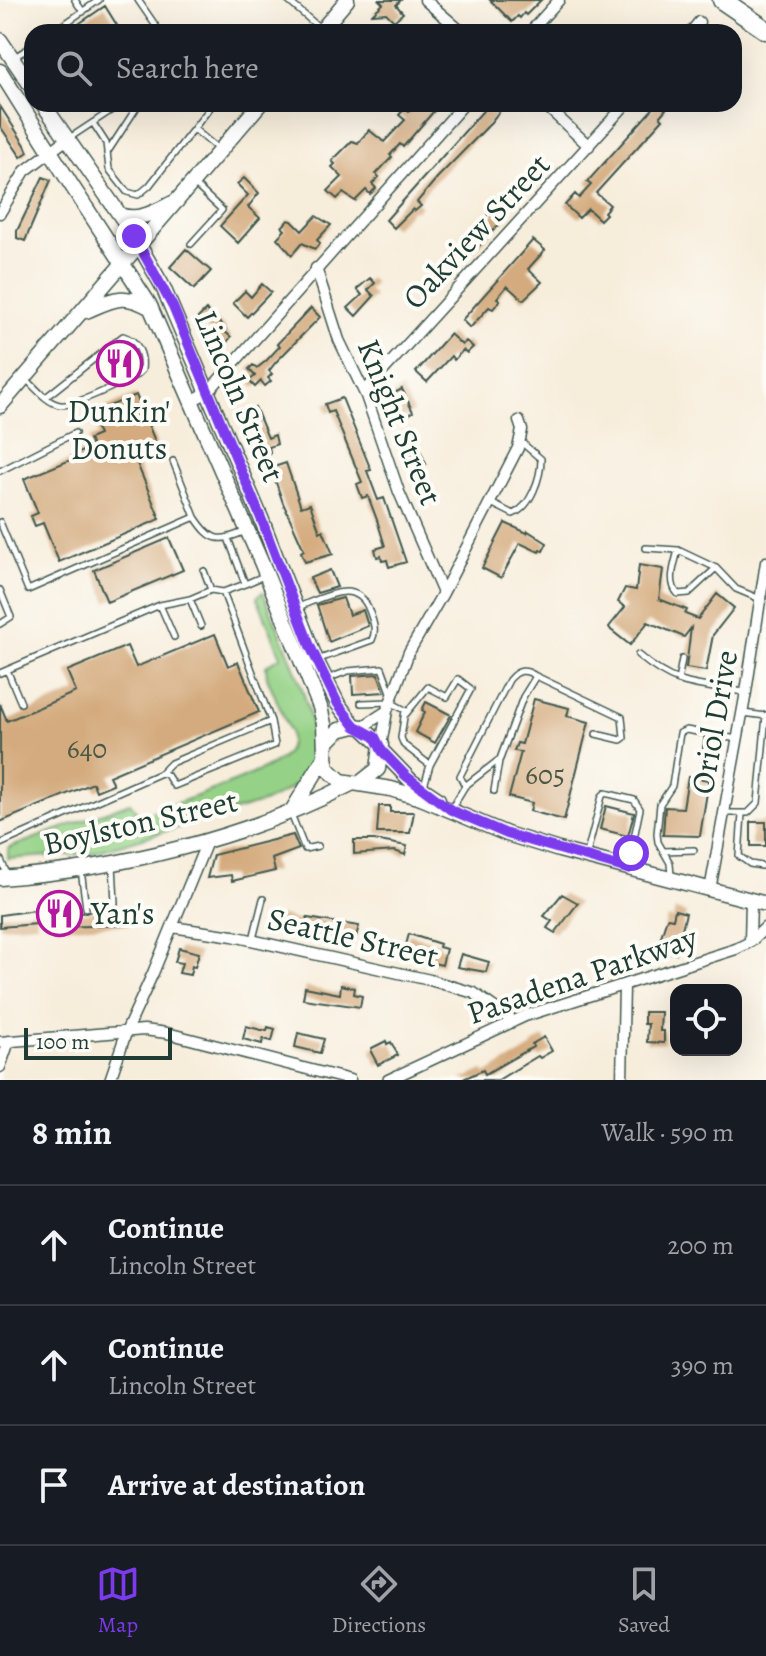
<!DOCTYPE html>
<html lang="en">
<head>
<meta charset="utf-8">
<style>
	:root { --surface:#171b24; --page:#20242c; --text:#f1f3f6; --muted:#9ea1a6; --line:#363941; --accent:#7c3aed }
	body { margin:0; font-family:Alegreya,serif; background:var(--page); color:var(--text) }
	.controls { position:absolute; right:24px; bottom:24px; display:grid; overflow:hidden; border-radius:16px; box-shadow:0 8px 32px #0002 }
	.controls button { width:72px; height:72px; display:grid; place-items:center; padding:0; border:0; border-bottom:2px solid var(--line); background:var(--surface); color:var(--text); font:40px sans-serif }
	.scale { position:absolute; left:24px; bottom:20px; width:148px; box-sizing:border-box; padding-left:8px; border:4px solid #1f3d34; border-top:0; font-size:22px; line-height:28px; white-space:nowrap; color:#1f3d34; -webkit-text-stroke:6px #fdfcf7; paint-order:stroke }
	.stop { position:absolute; width:24px; height:24px; margin:-18px; border:6px solid #7c3aed; border-radius:50%; background:#fff }
	.stop.end { background:#7c3aed; border-color:#fff; box-shadow:0 2px 8px #0008 }
	.list { margin:0; padding:0; list-style:none }
	h2 { display:flex; justify-content:space-between; align-items:center; height:104px; margin:0; padding:0 32px; font-size:34px }
	h2 small { font-size:26px; font-weight:400; color:var(--muted) }
	.list li { display:grid; grid-template-columns:52px 1fr auto; gap:24px; align-items:center; box-sizing:border-box; height:120px; padding:0 32px; border-top:2px solid var(--line) }
	.list b { display:block; font-size:30px; white-space:nowrap }
	.list p { margin:0; font-size:26px; white-space:nowrap; color:var(--muted) }
	.list em { font-size:26px; font-style:normal; color:var(--muted) }
	.icon { flex:none; width:44px; height:44px; fill:none; stroke:currentColor; stroke-width:2; stroke-linecap:round; stroke-linejoin:round }
	.map { position:relative; flex:none; width:766px; height:1080px; overflow:hidden }
	.search { position:absolute; background:var(--surface); box-shadow:0 8px 32px #0002; left:24px; right:24px; top:24px; height:88px; display:flex; align-items:center; gap:20px; box-sizing:border-box; padding:0 28px; border-radius:24px; color:var(--muted); font-size:30px }
	.sheet { height:464px; background:var(--surface) }
	nav { display:flex; justify-content:space-around; align-items:center; box-sizing:border-box; height:112px; border-top:2px solid var(--line); background:var(--surface); font-size:22px; color:var(--muted) }
	nav a { display:grid; justify-items:center; gap:4px }
	nav .on { color:var(--accent) }
	.map>svg:first-child { display:block }
	.green { fill:#95d287; stroke:#5a885e; stroke-width:2 }
	.building { fill:#d4ab7e }
	.lines { fill:none; stroke-linecap:round; stroke-linejoin:round }
	.lane-casing { stroke:#3f574d; stroke-width:8 }
	.street-casing { stroke:#3f574d; stroke-width:13 }
	.secondary-casing { stroke:#3f574d; stroke-width:17 }
	.highway-casing { stroke:#3f574d; stroke-width:21 }
	.lane { stroke:#fff; stroke-width:5 }
	.street { stroke:#fff; stroke-width:10 }
	.secondary { stroke:#fff; stroke-width:14 }
	.highway { stroke:#fff; stroke-width:18 }
	.route { stroke:#7c3aed; stroke-width:10 }
	.labels { text-anchor:middle; dominant-baseline:central; stroke-width:8; stroke-linejoin:round; paint-order:stroke }
	.number-label { font-size:28px; fill:#4c5846 }
	.street-label { font-size:32px; fill:#1f3d34; stroke:#fdfcf7 }
	.poi-label { font-size:32px; fill:#1f3d34; stroke:#fdfcf7 }
</style>
</head>
<body>
<div class="map">
<svg width="766" height="1080" viewBox="0 0 766 1080">
	<rect width="100%" height="100%" fill="#fdfcf7"/>
	<filter id="ink" filterUnits="userSpaceOnUse"><feTurbulence type="fractalNoise" baseFrequency=".0125" numOctaves="2"/><feDisplacementMap in="SourceGraphic" scale="16" xChannelSelector="R" yChannelSelector="G"/><feConvolveMatrix kernelMatrix="1 2 1 2 8 2 1 2 1" color-interpolation-filters="sRGB"/></filter>
	<filter id="wash" filterUnits="userSpaceOnUse"><feTurbulence type="fractalNoise" baseFrequency=".006" numOctaves="4" result="noise"/><feDisplacementMap in="SourceGraphic" scale="32" xChannelSelector="R" yChannelSelector="G"/><feGaussianBlur stdDeviation="1.8" result="paint"/><feColorMatrix in="noise" values="0 0 0 0 0 0 0 0 0 0 0 0 0 0 0 0 0 1.4 0 .05"/><feComposite in="paint" operator="in"/></filter>
	<g filter="url(#wash)">
		<rect width="100%" height="100%" fill="#f7eddb"/>
		<path class="green" d="M263 592C279 634 329 728 308 768 299 786 281 794 265 802L92 853 8 859V849L14 846 130 803 140 816C166 807 271 772 284 756 290 749 291 741 290 732L267 677 266 666 281 656 257 597Z"/>
		<g id="blocks">
			<path class="building" d="M379 0H401L396 5 403 13 394 21 386 13 372 14 383 4Z
				M490 0H541L526 15 524 13 520 18 518 16 512 22Z
				M105 6 118 27 115 29 118 32H67Z
				M416 104H440L403 147 400 144 390 155 392 157 376 174 379 177 372 184 376 188 370 194 366 190 355 201 343 193 337 199 328 191 342 177 332 167 335 164 332 161 352 141 358 143 369 130 384 142 405 120 399 115 405 108 409 111Z
				M489 104H505L487 127 437 178 417 202 421 206 415 211 413 209 394 228 386 220Z
				M657 104 666 109 660 116 663 119 596 193 610 205 604 212 606 214 600 220 588 209 579 218 565 205 575 194 579 198 591 185 587 182Z
				M0 106 25 145 28 152 21 157 0 126Z
				M43 177 51 180 25 241 17 238V231Z
				M244 178 259 193 248 207 260 218 238 243 220 226 248 195 237 184Z
				M498 209 506 217 475 250 470 248 462 241 489 213 491 216Z
				M316 216 331 225 317 240 320 243 315 249 302 243 292 255 277 238 285 230 282 227 288 220 292 221 302 231Z
				M533 240 545 250 528 269 542 282 523 300 507 286 497 298 500 300 493 309 489 307 470 328 462 320Z
				M186 249 211 271 194 289 170 267Z
				M370 278 375 283 368 290 374 296 356 316 348 308 362 295 357 289Z
				M262 284 271 292 247 317 233 303 245 291 251 297Z
				M311 308 320 317 276 362 269 371 272 374 268 378 271 381 265 386 261 381 255 387 249 381 255 376 249 369 253 365 257 368 266 361 280 346 277 344Z
				M206 310 226 329 224 331 231 337 220 351 210 342 215 336 197 319Z
				M450 334 462 345 466 341 473 347 467 353 463 350 454 360 451 356 427 382 416 372Z
				M118 349 134 368 119 378 105 360Z
				M402 389 413 412 402 419 389 396Z
				M136 395 157 446 134 456 160 519 59 562 43 523 35 526 31 516 38 513 24 479 73 459 72 456 92 447 89 439 99 435 90 414Z
				M342 398 371 470 367 471 378 500 384 498 406 562 389 567 387 560 382 561 381 556 377 557 375 549 385 546 377 520 368 496 362 498 357 484 362 482 333 411 328 413 325 404Z
				M255 407 268 438 275 435 277 444 269 447 270 453 261 457 255 443 259 442 251 421 243 425 238 414Z
				M410 428 426 464 413 468 399 433Z
				M286 463 301 507 310 504 320 532 323 530 333 554 305 562 301 552 304 550 283 503 271 468Z
				M505 523 527 533 528 531 547 543 543 551 540 550 539 552 520 543 501 578 482 568Z
				M169 538 183 570 107 602 94 570Z
				M639 565 663 569 659 599 687 610 685 614 698 619 717 594 734 608 713 635 706 671 686 668 691 628 684 637 648 622 630 645 611 630 609 627 625 607 618 602 625 588 636 590Z
				M330 570 337 587 317 593 310 578Z
				M343 598 349 615 363 610 368 626 329 642 317 605Z
				M215 634 228 666 238 662 259 712 109 776 113 784 96 791 93 783 0 822V704L7 721 76 692 67 671 127 646 136 667Z
				M378 674 385 692 353 694 352 676Z
				M534 699 569 708 567 716 589 722 564 820 530 811 532 803 509 797 521 752 514 751 517 743 522 744Z
				M426 702 451 715 435 743 415 732 425 712 422 710Z
				M688 777 709 780 700 836 663 835 665 807 683 808Z
				M379 806H390V812H414L410 833H377Z
				M606 806 634 813 628 836 600 829Z
				M751 822H766V846H751Z
				M293 835 299 849 272 859 275 871 232 881 231 875 207 878 213 855Z
				M354 840H374L407 846 405 855 395 851 354 854Z
				M562 894 578 903 555 933 547 928 552 921 544 916Z
				M53 898H65L66 912 86 913 91 911 131 908 132 925 55 927Z
				M36 910 37 924 0 927V915Z
				M675 910 686 913 676 954 657 949 667 918 673 919Z
				M279 915 306 923 307 918 359 926 354 943 312 932 297 930 296 933 276 928Z
				M409 934 440 944 439 947 446 949 442 965 403 956Z
				M179 948 199 953 195 967 192 966 190 975 179 973 182 963 175 962Z
				M461 954 489 962 486 972 457 967Z
				M341 985 355 988 354 994 362 996 360 1007 303 999 305 987 340 994Z
				M644 1012H661L660 1031H664V1043L647 1042 648 1024H644Z
				M246 1026 261 1030H267L268 1027 275 1029 272 1041 263 1039 262 1044 243 1039Z
				M298 1033 324 1039 320 1053 295 1047Z
				M544 1037 552 1051 540 1058 538 1056 498 1080H461L483 1070 485 1074 533 1047 532 1044Z
				M386 1041 387 1044 391 1042 398 1055 378 1065 371 1052 372 1048Z"/>
		</g>
	</g>
	<g filter="url(#ink)">
		<use href="#blocks" fill-opacity="0" stroke="#3f574d" stroke-width="2"/>
		<g class="lines">
			<defs>
				<path id="lane" d="M75 0 83 12
					M138 0 160 32
					M287 0 321 29
					M53 32 99 0
					M13 58 32 46
					M93 123 106 143 109 169 127 192 138 195 149 186 213 104
					M194 129 218 149
					M68 139 121 104
					M107 153 139 104
					M191 244 222 210 194 184
					M25 378C35 387 47 403 60 405 73 407 123 382 137 375L142 370C144 355 138 340 123 336L46 397
					M173 461 195 517
					M0 471 75 433
					M491 503 513 514C531 507 541 477 541 459L521 442
					M0 522 28 590 195 517C212 543 219 542 246 531
					M228 538 245 584 266 575
					M646 548 678 550 716 568
					M678 550C675 564 667 582 678 594L689 593 716 568 736 589 760 599
					M204 571 211 590
					M0 590 11 617 0 624
					M190 599 201 626
					M160 605 174 637
					M298 607C322 598 357 577 369 610 373 621 377 630 372 640L317 660
					M638 655C677 688 697 685 745 692
					M7 670 21 703
					M0 673 160 605 190 599 211 590 223 592 245 584
					M327 679 348 671 382 668 392 695
					M678 681 682 659
					M361 703 390 702 405 710 401 738 404 745 430 765 424 786
					M743 713 766 716
					M406 714 428 687 447 697 458 679 471 689 430 765
					M703 769 708 734
					M161 773 167 775 174 786 275 745 271 721
					M465 786 460 776 509 680C518 669 525 669 536 676
					M494 791 499 761
					M451 809 465 786 500 759 523 697 536 676 622 717 624 738 621 740 596 734
					M725 813H748L758 803 766 715
					M291 814 305 849 318 846
					M742 814 739 856 750 864 762 866
					M0 844 161 773 171 763 271 721 223 592
					M663 851 694 850
					M586 857 602 796 605 793 634 800 640 809 628 867
					M0 858 8 876
					M113 864 115 903
					M81 870 86 908
					M671 876 670 863 658 842 657 834 660 804 672 786 680 733 686 730 737 739
					M253 939 263 899"/>
				<path id="street" d="M425 0 462 32
					M530 32 559 0
					M691 32 699 22
					M544 104 589 146
					M0 213 25 171 67 139
					M316 268 339 340 366 396 399 492 443 593
					M364 392 626 104
					M193 400 208 392 464 104
					M387 711 409 652 443 593 518 448 522 430 519 421
					M362 727 387 711 381 745
					M710 890 746 692 766 562
					M172 927 233 936 430 980 474 993 513 1021
					M750 942 751 900
					M0 1042 144 1030 167 1033 350 1080
					M0 1067 9 1041
					M110 1080 127 1030 153 973 208 839
					M388 1080 525 1016 736 949 750 942 766 927
					M622 1080 624 986"/>
				<path id="secondary" d="M320 32 347 0
					M0 40 32 87
					M0 71 70 183 149 304 262 564 320 707 324 724 325 751
					M43 104 131 231 163 287 261 518 316 660 338 704 355 726
					M120 215C140 223 159 209 177 201
					M86 311C114 299 123 292 151 308
					M0 406 260 104
					M382 751 411 781 438 799
					M360 783 378 769 381 745 362 727 355 726 339 730 326 743 325 757 327 768 341 781 391 789 421 798 507 834 559 850 766 904
					M292 811 325 757
					M0 878C119 869 247 838 353 783"/>
				<path id="highway" d="M722 0 766 30"/>
			</defs>
			<use href="#lane" class="lane-casing"/>
			<use href="#street" class="street-casing"/>
			<use href="#secondary" class="secondary-casing"/>
			<use href="#highway" class="highway-casing"/>
			<use href="#lane" class="lane"/>
			<use href="#street" class="street"/>
			<use href="#secondary" class="secondary"/>
			<use href="#highway" class="highway"/>
		</g>
	</g>
	<g class="lines" filter="url(#ink)">
		<path class="route" d="M134 236 173 307 263 523 310 646 338 704 355 726 375 737 382 751 406 776 451 810 507 834 628 869 631 853"/>
	</g>
	<defs>
		<symbol id="restaurant-ring" viewBox="-11 -11 22 22"><circle r="9.5" fill="#fdfcf7" stroke="#b5179e" stroke-width="1.5"/><path d="M-5-6h1v4h1v-4h1v4h1v-4h1v5L-1.5 .5V6h-2V.5L-5-1ZM5-6V6H3V1.5H1.5Q1.5-4 5-6Z" fill="#b5179e"/></symbol>
	</defs>
	<g fill-rule="evenodd">
		<use href="#restaurant-ring" x="94" y="338" width="51" height="51"/>
		<use href="#restaurant-ring" x="34" y="888" width="51" height="51"/>
	</g>
	<g class="labels">
		<g class="number-label">
			<text x="87" y="749">640</text>
			<text x="545" y="775">605</text>
		</g>
		<g class="street-label">
			<text transform="translate(476 231) rotate(-47)">Oakview Street</text>
			<text transform="translate(240 396) rotate(67)">Lincoln Street</text>
			<text transform="translate(400 422) rotate(68)">Knight Street</text>
			<text transform="translate(714 722) rotate(-80)">Oriol Drive</text>
			<text transform="translate(140 822) rotate(-13)">Boylston Street</text>
			<text transform="translate(353 937) rotate(13)">Seattle Street</text>
			<text transform="translate(582 975) rotate(-19)">Pasadena Parkway</text>
		</g>
		<g class="poi-label">
			<text x="119" y="411">Dunkin'<tspan x="119" dy="37">Donuts</tspan></text>
			<text x="91" y="913" text-anchor="start">Yan's</text>
		</g>
	</g>
</svg>
<div class="controls">
<button><svg class="icon" aria-label="locate" viewBox="0 0 24 24"><circle cx="12" cy="12" r="6"/><path d="M12 2v4M12 18v4M2 12h4M18 12h4"/></svg></button>
</div>
<div class="scale">100 m</div>
<div class="stop" style="left:631px;top:853px"></div>
<div class="stop end" style="left:134px;top:236px"></div>
<div class="search"><svg class="icon" aria-label="search" viewBox="0 0 24 24"><circle cx="10" cy="10" r="6"/><path d="M15 15l6 6"/></svg>Search here</div>
</div>
<section class="sheet">
<h2>8 min<small>Walk · 590 m</small></h2>
<ul class="list">
<li><svg class="icon" aria-label="ahead" viewBox="0 0 24 24"><path d="M12 20V5M6 11l6-6 6 6"/></svg><div><b>Continue</b><p>Lincoln Street</p></div><em>200 m</em></li>
<li><svg class="icon" aria-label="ahead" viewBox="0 0 24 24"><path d="M12 20V5M6 11l6-6 6 6"/></svg><div><b>Continue</b><p>Lincoln Street</p></div><em>390 m</em></li>
<li><svg class="icon" aria-label="arrive" viewBox="0 0 24 24"><path d="M6 21V4h12l-3 4 3 4H6"/></svg><div><b>Arrive at destination</b></div></li>
</ul>
</section>
<nav>
<a class="on"><svg class="icon" aria-label="map" viewBox="0 0 24 24"><path d="M3 6l6-2 6 2 6-2v14l-6 2-6-2-6 2zM9 4v14M15 6v14"/></svg>Map</a>
<a><svg class="icon" aria-label="directions" viewBox="0 0 24 24"><path d="M12 3l9 9-9 9-9-9zM9 14v-3h6M13 9l2 2-2 2"/></svg>Directions</a>
<a><svg class="icon" aria-label="saved" viewBox="0 0 24 24"><path d="M7 4h10v16l-5-4-5 4z"/></svg>Saved</a>
</nav>
</body>
</html>
